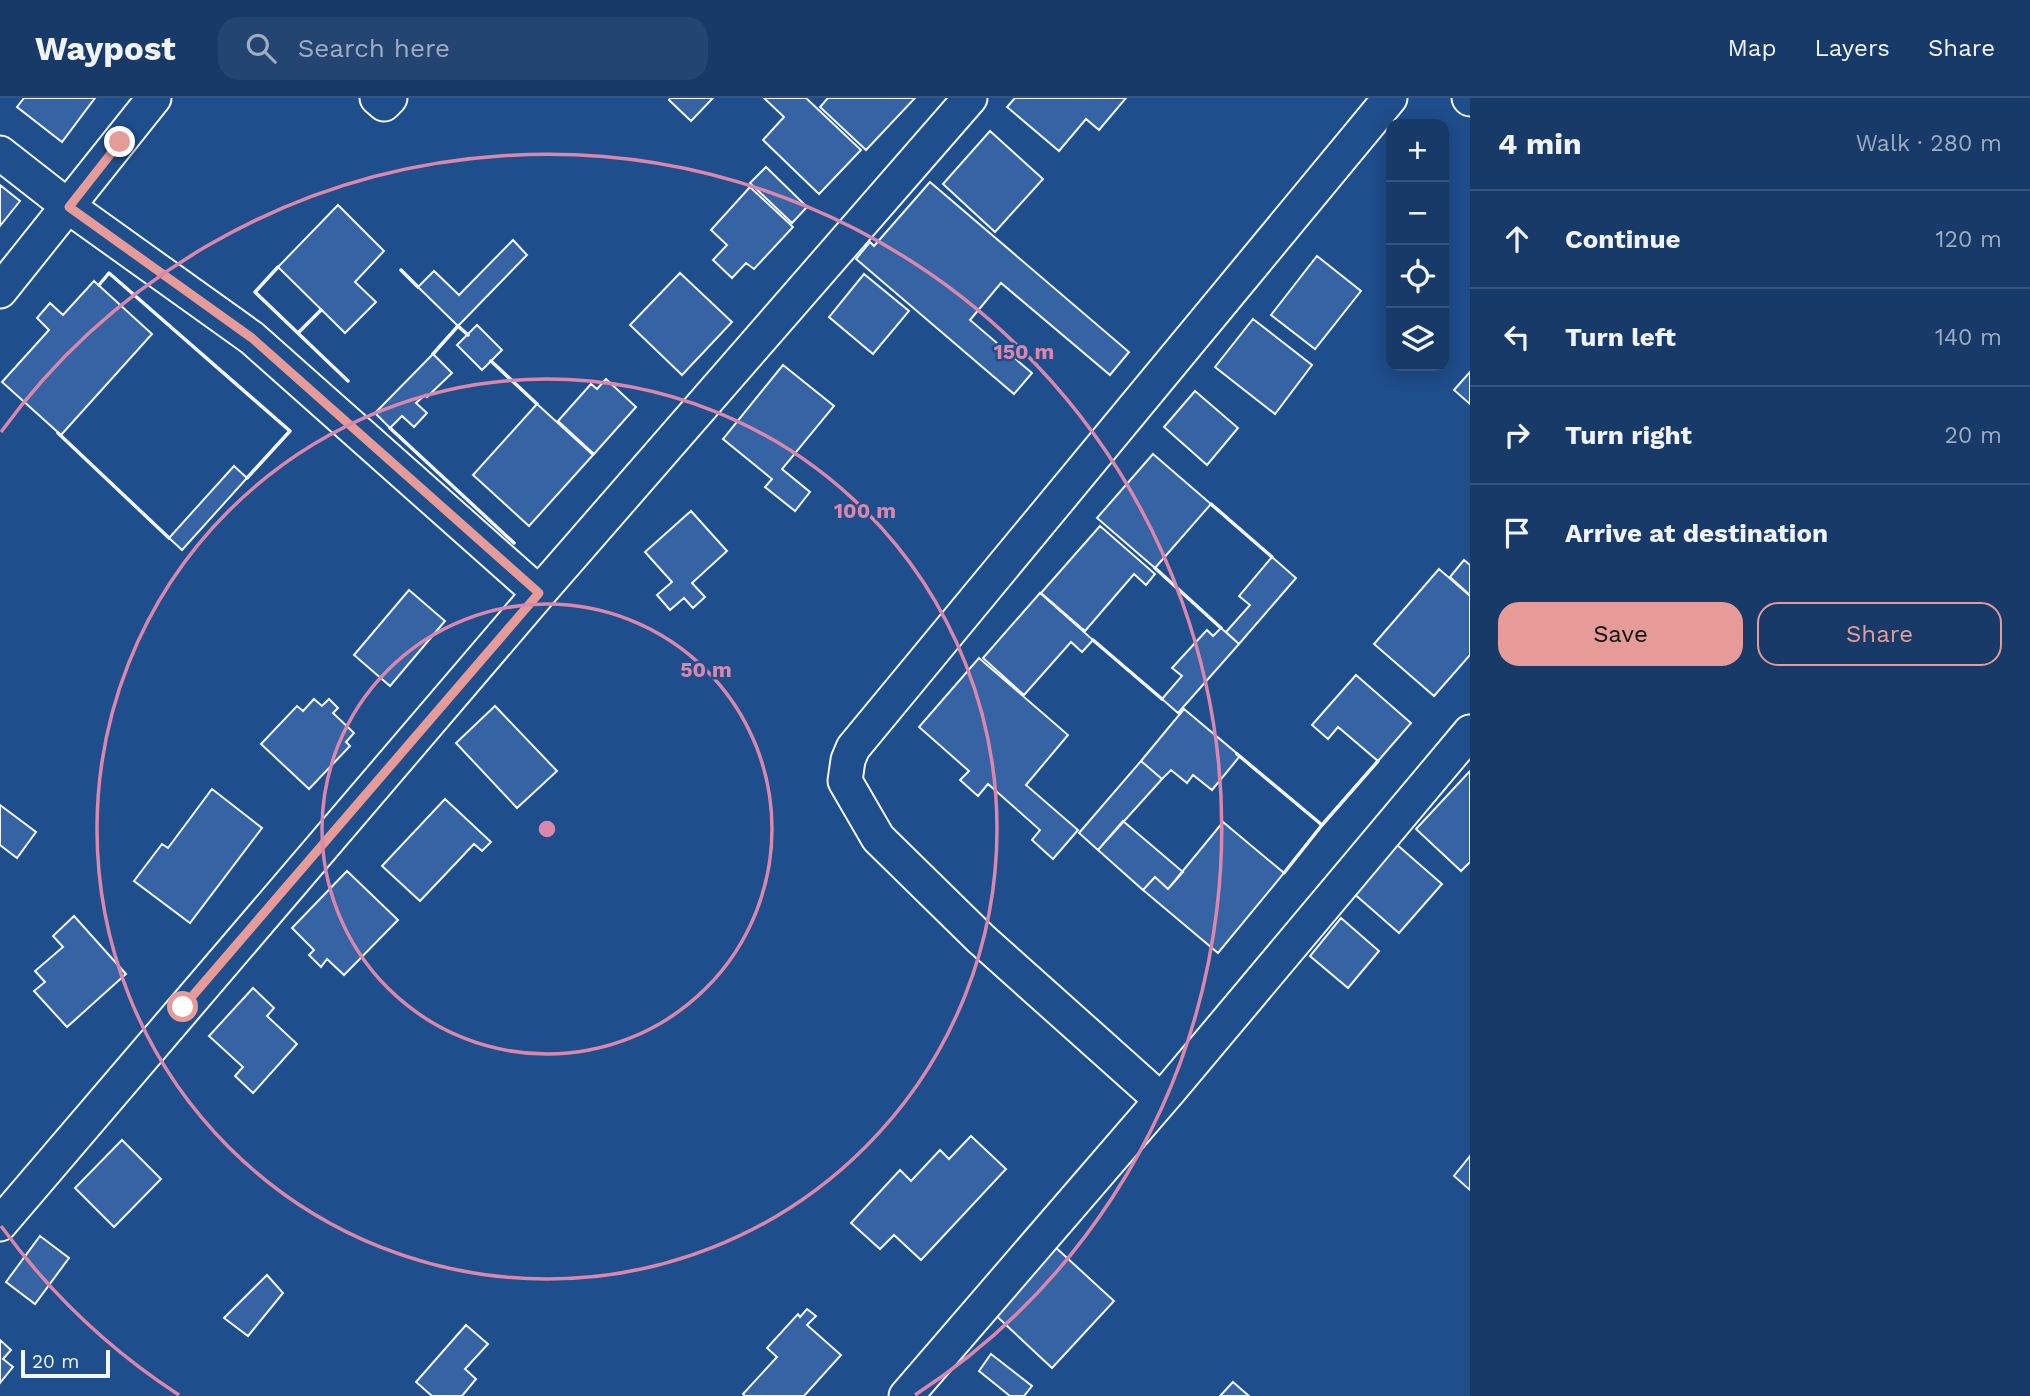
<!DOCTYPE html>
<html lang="en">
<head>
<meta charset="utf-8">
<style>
	:root { --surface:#173a69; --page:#244571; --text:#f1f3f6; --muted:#9eadc0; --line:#36547d; --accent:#e69b98 }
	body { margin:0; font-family:"Work Sans",sans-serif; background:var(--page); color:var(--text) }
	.controls { position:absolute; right:21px; top:21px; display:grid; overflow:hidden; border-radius:14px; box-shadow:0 4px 18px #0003 }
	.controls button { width:63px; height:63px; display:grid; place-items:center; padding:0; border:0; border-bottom:2px solid var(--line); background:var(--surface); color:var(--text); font:35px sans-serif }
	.scale { position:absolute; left:21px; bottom:18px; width:89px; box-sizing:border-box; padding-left:7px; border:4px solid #f2f6ff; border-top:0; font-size:19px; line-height:24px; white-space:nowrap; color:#f2f6ff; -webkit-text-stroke:5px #1f4e8c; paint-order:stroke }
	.stop { position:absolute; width:21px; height:21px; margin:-16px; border:5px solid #e69b98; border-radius:50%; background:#fff }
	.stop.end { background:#e69b98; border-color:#fff; box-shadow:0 2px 7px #0008 }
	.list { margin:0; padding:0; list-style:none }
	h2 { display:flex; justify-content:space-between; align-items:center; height:91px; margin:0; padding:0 28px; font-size:30px }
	h2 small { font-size:23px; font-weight:400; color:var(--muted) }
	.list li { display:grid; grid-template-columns:46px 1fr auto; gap:21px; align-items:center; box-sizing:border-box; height:98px; padding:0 28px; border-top:2px solid var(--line) }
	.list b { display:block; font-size:26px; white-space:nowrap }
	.list em { font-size:23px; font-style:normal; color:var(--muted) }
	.actions { display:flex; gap:14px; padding:21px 28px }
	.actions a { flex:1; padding:16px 0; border:2px solid var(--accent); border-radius:21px; text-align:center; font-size:24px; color:var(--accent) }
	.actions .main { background:var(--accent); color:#111 }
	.icon { flex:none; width:38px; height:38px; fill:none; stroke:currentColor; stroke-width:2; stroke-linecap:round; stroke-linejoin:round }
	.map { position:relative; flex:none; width:1470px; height:1298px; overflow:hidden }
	header { display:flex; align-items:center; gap:42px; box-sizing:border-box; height:98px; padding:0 35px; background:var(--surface); border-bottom:2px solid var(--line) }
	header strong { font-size:33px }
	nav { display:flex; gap:38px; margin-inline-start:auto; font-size:24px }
	.search { width:490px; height:63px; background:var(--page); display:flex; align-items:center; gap:18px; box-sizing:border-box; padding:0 24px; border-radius:21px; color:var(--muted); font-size:26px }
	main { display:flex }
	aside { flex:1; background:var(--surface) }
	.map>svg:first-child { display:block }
	.building { fill:#3563a3; stroke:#f2f6ff; stroke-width:2 }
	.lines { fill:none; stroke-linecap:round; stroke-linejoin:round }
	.minor-casing { stroke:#f2f6ff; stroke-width:37 }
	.minor { stroke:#1f4e8c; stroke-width:33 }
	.wall { stroke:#f2f6ff; stroke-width:3.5 }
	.route { stroke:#e69b98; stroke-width:9 }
	.ring { fill:none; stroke:#da87ad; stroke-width:3.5 }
	.centre { fill:#da87ad; stroke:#1f4e8c; stroke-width:3.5 }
	.ring-label { font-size:21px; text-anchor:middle; font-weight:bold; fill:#da87ad; stroke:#1f4e8c; stroke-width:5; stroke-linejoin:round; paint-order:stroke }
</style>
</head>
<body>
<header>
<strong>Waypost</strong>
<div class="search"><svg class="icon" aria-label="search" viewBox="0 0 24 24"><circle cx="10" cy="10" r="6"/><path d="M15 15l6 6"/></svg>Search here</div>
<nav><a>Map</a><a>Layers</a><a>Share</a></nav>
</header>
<main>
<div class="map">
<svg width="1470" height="1298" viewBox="0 0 1470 1298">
	<rect width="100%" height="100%" fill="#1f4e8c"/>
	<path class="building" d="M24 0H95L62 44 17 9Z
		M670 0H713L691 23 669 2Z
		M764 0H806L861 52 819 96 763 42 784 19Z
		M828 0H915L866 52 820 9Z
		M1015 0H1126L1099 32 1086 21 1059 53 1007 9Z
		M990 33 1043 81 995 134 943 86Z
		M766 69 807 109 792 125 750 85Z
		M930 84 1129 254 1110 277 1001 185 970 222 1032 275 1014 296 856 161 870 144 874 148Z
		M0 87 20 103 0 128Z
		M750 89 793 129 754 171 746 165 732 180 713 162 727 147 711 132Z
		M338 107 384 153 355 184 376 204 345 235 278 169Z
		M513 142 527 157 458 228 418 189 434 173 459 197Z
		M1317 158 1361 193 1315 251 1271 217Z
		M680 175 732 224 682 277 630 227Z
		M864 176 909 213 873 256 829 219Z
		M94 183 152 236 61 337 2 284 49 232 37 220 50 205 63 217Z
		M1253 221 1312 267 1275 316 1215 269Z
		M477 227 502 252 482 272 457 247Z
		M433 256 452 275 427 299 425 297 416 305 427 315 414 329 402 318 390 330 375 315Z
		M783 267 834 308 782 371 810 394 795 413 765 389 772 381 723 341Z
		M1470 274V306L1454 292Z
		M606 281 636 309 594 356 558 323 591 286 597 291Z
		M1195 293 1238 330 1207 367 1164 329Z
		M537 306 593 357 529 428 473 377Z
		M1153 356 1211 406 1155 470 1097 420Z
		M234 368 247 380 182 452 169 440Z
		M691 413 727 453 692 485 705 499 693 510 684 500 670 512 657 497 672 484 645 454Z
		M1100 428 1155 476 1146 487 1134 476 1085 533 1041 495Z
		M1272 459 1296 480 1239 546 1226 534 1250 507 1239 498Z
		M1464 462 1470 467V497L1450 479Z
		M1439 471 1470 498V557L1434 598 1374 546Z
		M409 492 445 523 390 588 354 557Z
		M1040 495 1093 542 1082 554 1071 544 1024 597 983 560Z
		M1221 530 1239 546 1178 615 1162 601 1182 578 1172 570 1207 532 1213 538Z
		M979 560 1068 637 1026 687 1078 732 1053 761 1032 742 1040 732 988 686 978 698 960 682 969 673 919 629Z
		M1356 577 1411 625 1378 663 1338 629 1328 641 1312 627Z
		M314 601 322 608 329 601 338 610 333 615 354 635 346 644 350 648 309 691 261 646 297 608 303 613Z
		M495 608 557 673 517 710 456 645Z
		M1184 611 1240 658 1212 692 1193 677 1187 685 1171 672 1162 681 1141 663Z
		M1141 663 1162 681 1098 752 1079 735Z
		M1470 673V764L1461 773 1416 731Z
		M212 691 262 730 190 825 134 783 162 746 168 750Z
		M445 701 491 744 482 753 474 746 420 803 382 768Z
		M0 707 36 734 17 760 0 747Z
		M1123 723 1183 774 1168 791 1155 779 1143 792 1098 752Z
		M1223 724 1284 775 1218 855 1143 792 1155 779 1168 791Z
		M1395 745 1442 786 1399 835 1352 794Z
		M347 773 398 822 344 877 327 861 321 869 309 857 314 852 292 830Z
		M74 818 126 876 67 929 34 893 45 884 35 873 63 849 53 838Z
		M1341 820 1379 853 1348 890 1310 858Z
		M253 890 274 910 267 918 297 946 253 995 235 978 243 969 209 938Z
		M971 1038 1006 1071 921 1162 894 1137 880 1151 851 1125 900 1072 911 1083 940 1052 949 1061Z
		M122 1042 161 1081 114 1129 75 1090Z
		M1470 1058V1092L1454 1078Z
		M40 1138 69 1160 35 1206 6 1184Z
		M1053 1147 1114 1203 1052 1270 991 1213Z
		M267 1177 283 1195 248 1238 224 1220Z
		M807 1211 816 1218 807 1227 841 1257 804 1298H745L743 1296 777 1259 767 1250 798 1216 800 1219Z
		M466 1227 488 1246 465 1271 476 1281 462 1298H432L416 1284Z
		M0 1242 11 1252 3 1261 13 1269 0 1285Z
		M991 1256 1032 1288 1024 1298H1010L979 1273Z
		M1233 1284 1249 1298H1220Z"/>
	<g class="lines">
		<defs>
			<path id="minor" d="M377 0 384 6 390 0
				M1469 0 1470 1
				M0 55 69 109 252 240 539 495
				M0 193 154 0
				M1161 1002 981 841 878 740 845 683 848 662 853 650 1390 0
				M0 1126 539 495 970 0
				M906 1298 1169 993 1470 634"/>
		</defs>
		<use href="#minor" class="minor-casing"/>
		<use href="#minor" class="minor"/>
		<path class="wall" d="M278 169 255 194 348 283
			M401 172 418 189
			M99 187 109 175 290 333 247 380
			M298 235 321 212
			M433 256 458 228 468 237
			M491 263 537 306
			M390 330 514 445
			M58 335 169 440
			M1211 406 1272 459
			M1155 470 1221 530
			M1093 542 1162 601
			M1237 656 1322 727 1378 663
			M1284 775 1322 727"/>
	</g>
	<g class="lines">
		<path class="route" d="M120 44 69 109 252 240 539 495 183 909"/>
	</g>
	<g class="ring">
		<circle cx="547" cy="731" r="225"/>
		<circle cx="547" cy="731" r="450"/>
		<path d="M179 1297A675 675 0 0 1 1 1128M1 334A675 675 0 1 1 915 1297"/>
	</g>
	<circle cx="547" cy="731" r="10" class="centre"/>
	<g class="ring-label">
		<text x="1024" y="261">150 m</text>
		<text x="865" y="420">100 m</text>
		<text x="706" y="579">50 m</text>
	</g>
</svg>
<div class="controls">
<button>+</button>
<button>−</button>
<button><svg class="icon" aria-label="locate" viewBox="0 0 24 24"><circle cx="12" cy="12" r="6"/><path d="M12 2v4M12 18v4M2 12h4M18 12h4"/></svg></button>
<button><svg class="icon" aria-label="layers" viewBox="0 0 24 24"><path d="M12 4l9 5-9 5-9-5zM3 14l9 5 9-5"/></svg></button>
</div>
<div class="scale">20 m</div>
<div class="stop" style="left:183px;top:909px"></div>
<div class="stop end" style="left:120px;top:44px"></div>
</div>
<aside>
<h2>4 min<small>Walk · 280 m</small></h2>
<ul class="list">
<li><svg class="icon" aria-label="ahead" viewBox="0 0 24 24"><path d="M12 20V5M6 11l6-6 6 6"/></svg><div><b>Continue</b></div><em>120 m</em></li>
<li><svg class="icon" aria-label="left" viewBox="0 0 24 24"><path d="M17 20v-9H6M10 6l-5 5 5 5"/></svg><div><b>Turn left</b></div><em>140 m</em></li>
<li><svg class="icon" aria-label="right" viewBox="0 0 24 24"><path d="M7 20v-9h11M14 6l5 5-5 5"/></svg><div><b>Turn right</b></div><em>20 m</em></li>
<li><svg class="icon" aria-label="arrive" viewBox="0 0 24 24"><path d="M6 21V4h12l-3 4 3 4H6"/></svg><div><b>Arrive at destination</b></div></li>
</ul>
<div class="actions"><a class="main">Save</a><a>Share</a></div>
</aside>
</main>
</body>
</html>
